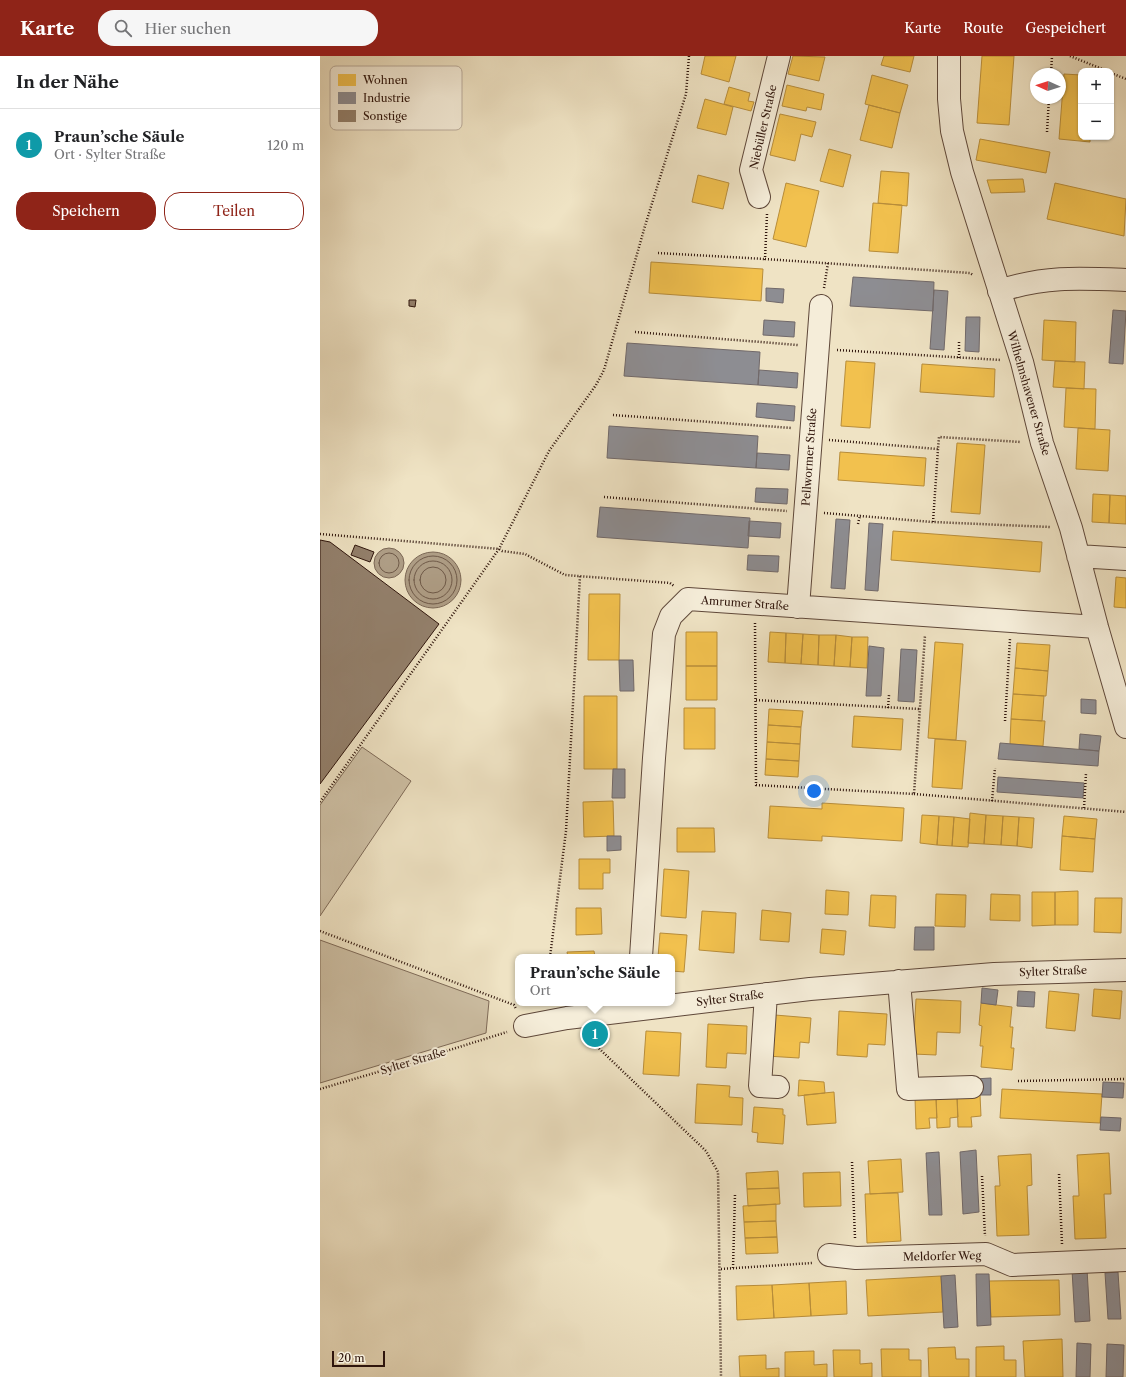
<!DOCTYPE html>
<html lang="de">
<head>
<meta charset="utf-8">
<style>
	:root { --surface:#fff; --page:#f6f6f6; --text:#202124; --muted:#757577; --line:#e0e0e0; --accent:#8f2418 }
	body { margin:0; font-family:"Libre Caslon Text",serif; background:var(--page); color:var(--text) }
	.controls { position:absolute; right:12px; top:12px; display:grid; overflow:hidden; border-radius:8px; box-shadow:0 1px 3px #0004 }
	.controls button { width:36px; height:36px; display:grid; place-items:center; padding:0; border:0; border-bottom:1px solid var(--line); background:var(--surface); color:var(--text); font:20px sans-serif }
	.compass { position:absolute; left:710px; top:12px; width:36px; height:36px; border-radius:50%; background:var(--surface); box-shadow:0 1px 3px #0004; rotate:273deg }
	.scale { position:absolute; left:12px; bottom:10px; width:53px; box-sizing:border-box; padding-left:4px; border:2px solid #2f150c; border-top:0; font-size:11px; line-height:14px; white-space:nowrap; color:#2f150c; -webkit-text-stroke:3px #f5edd9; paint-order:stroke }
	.you { position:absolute; left:494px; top:735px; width:14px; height:14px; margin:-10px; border:3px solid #fff; border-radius:50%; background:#1a73e8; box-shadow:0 0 0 6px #1a73e833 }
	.badge { display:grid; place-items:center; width:26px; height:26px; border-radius:50%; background:var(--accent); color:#fff; font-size:13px; font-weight:700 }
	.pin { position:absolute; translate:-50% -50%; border:2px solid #fff; box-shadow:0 1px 4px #0006 }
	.popup { position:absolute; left:195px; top:898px; width:160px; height:52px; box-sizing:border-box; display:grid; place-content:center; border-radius:8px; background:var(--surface); filter:drop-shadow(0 1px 3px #0005); font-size:13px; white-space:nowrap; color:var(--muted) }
	.popup b { font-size:15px; color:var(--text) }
	.popup::after { content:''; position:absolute; left:50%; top:100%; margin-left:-8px; border:8px solid transparent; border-top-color:var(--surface) }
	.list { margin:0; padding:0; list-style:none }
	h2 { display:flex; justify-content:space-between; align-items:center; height:52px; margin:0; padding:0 16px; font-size:17px }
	h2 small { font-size:13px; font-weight:400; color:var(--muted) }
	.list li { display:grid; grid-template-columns:26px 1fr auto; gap:12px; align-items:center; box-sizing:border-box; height:72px; padding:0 16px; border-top:1px solid var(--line) }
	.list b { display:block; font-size:15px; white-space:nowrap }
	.list p { margin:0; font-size:13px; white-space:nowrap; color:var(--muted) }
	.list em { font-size:13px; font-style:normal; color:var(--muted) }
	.actions { display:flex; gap:8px; padding:12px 16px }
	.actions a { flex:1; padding:9px 0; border:1px solid var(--accent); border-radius:16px; text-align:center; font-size:14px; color:var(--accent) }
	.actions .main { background:var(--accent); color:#fff }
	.icon { flex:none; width:22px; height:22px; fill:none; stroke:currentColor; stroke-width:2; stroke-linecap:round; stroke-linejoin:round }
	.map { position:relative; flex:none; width:806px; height:1321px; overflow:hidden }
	header { display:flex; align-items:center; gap:24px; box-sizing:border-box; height:56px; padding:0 20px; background:var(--accent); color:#fff }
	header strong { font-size:19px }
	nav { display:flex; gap:22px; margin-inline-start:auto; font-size:14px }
	.search { width:280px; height:36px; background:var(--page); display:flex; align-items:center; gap:10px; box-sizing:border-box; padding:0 14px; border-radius:16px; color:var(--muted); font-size:15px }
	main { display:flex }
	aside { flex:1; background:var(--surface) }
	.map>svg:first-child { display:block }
	.green { fill:#cec0a5; stroke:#7e6a58 }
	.water { fill:#ae9d85; stroke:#7b6755 }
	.homes { fill:#f2c14e; stroke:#b88d3a }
	.industry { fill:#8d8d92; stroke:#71696a }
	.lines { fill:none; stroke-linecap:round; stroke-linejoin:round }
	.shore { stroke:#6e5948; stroke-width:1 }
	.building { fill:#93806c; stroke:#2f150c }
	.minor-casing { stroke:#5f483a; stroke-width:24 }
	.path { stroke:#2f150c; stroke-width:2.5; stroke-dasharray:1 2; stroke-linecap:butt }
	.minor { stroke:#f5edd9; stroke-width:22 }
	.labels { text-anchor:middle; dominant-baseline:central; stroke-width:4; stroke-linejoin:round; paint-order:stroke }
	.street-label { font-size:11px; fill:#2f150c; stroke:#f5edd9 }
	.key { fill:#f5edd9; stroke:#baac9c; stroke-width:1 }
	.key-label { font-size:11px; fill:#2f150c }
</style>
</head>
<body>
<header>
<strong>Karte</strong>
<div class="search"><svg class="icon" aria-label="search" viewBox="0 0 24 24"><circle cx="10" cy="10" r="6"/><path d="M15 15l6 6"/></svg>Hier suchen</div>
<nav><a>Karte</a><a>Route</a><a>Gespeichert</a></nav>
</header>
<main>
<aside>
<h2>In der Nähe<small></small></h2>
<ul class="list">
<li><span class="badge" style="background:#0f9aa8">1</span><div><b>Praun’sche Säule</b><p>Ort · Sylter Straße</p></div><em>120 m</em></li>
</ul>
<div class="actions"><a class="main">Speichern</a><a>Teilen</a></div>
</aside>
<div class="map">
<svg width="806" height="1321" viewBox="0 0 806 1321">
	<rect width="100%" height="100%" fill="#efe3c4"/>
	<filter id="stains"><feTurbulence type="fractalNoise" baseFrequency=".005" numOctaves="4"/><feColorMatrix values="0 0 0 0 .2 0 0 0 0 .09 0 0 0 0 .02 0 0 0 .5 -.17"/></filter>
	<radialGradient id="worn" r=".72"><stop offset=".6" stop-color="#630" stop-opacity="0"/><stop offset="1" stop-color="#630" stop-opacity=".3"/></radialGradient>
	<path class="green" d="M42 691 91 725 0 860V749Z
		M0 884 169 945 166 977 0 1027Z"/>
	<path class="water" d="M54 507a15 15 0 1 1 30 0a15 15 0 1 1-30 0Z
		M85 524a28 28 0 1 1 56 0a28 28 0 1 1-56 0Z"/>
	<path class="homes" d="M385 0H416L409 26 381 18Z
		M473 0 505 1 499 25 468 18Z
		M564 0H594L590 16 561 9Z
		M662 0H694L689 69 657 67Z
		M744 18 761 19V81H770V86L739 83Z
		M552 19 588 29 580 57 545 48Z
		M467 29 504 38 501 54 487 51 486 55 462 50Z
		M409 31 430 37 428 45 434 46 431 55 404 48Z
		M385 43 413 51 406 79 377 72Z
		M549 49 580 57 572 92 540 84Z
		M460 58 496 66 492 81 481 78 475 105 450 99Z
		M660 83 730 96 726 117 656 104Z
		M509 93 531 99 523 131 500 125Z
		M561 115 589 117 587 150 558 147Z
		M378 119 409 127 403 153 372 146Z
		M703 123 705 136 671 137 667 124Z
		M466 127 499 135 486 191 453 183Z
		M735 127 806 143 804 180 727 163Z
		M553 147 582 149 578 197 549 195Z
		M331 206 443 213 441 245 329 237Z
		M724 264 756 266 755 306 722 304Z
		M526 305 555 307 550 372 521 370Z
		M735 305 765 306 764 333 733 331Z
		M602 308 675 313 674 341 600 336Z
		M746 332 776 333 775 373 744 371Z
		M758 372 790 374 788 415 756 413Z
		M637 387 665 389 660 458 631 456Z
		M520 396 606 402 604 430 518 424Z
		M773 438 790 439 789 467 772 466Z
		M790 439 806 440V468L789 467Z
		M573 475 722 486 720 516 571 504Z
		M796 521 806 522V552L794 551Z
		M269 538H300L299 604H268Z
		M366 576H397V610H366Z
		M450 576 466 577 465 607 448 606Z
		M466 577 483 578 481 608 465 607Z
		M483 578 499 579 498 609 481 608Z
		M499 579H516L514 610 498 609Z
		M516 579 532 581 530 611 514 610Z
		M532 581H548L547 612 530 611Z
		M615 586 643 588 636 684 608 682Z
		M697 587 730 589 728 615 695 612Z
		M366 610H397V644H366Z
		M695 612 728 615 726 640 693 638Z
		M693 638 724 640 722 665 691 663Z
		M264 640H297V713H264Z
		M364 652H395V693H364Z
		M449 653 483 655 481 671 448 669Z
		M534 660 583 663 581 694 532 691Z
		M691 663 725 665 723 690 690 688Z
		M448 669 481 671 480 688 447 686Z
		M615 683 646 685 642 733 612 731Z
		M447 686 480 688 479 705 446 703Z
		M446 703 479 705 478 721 445 719Z
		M293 745 294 780 264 781 263 746Z
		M502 747 584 752 582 785 502 780V785L448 782 450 750 502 753Z
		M650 757 666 759 664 788 648 787Z
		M602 759 619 760 617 789 600 787Z
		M666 759 683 760 681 789 664 788Z
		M619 760 634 761 632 790 617 789Z
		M683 760 699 761 697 790 681 789Z
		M744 760 777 763 775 783 742 780Z
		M634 761 650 763 648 791 632 790Z
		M699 761 714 762 712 792 697 790Z
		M357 772H394L395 796H357Z
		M742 780 775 783 773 816 740 814Z
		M259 803H290V817H283V833H259Z
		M344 813 369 815 366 862 341 860Z
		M506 834 529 836 528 859 505 858Z
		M758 835V869H735V836Z
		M712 836H735V869L712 870Z
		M616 838 646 839 645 871 615 870Z
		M671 838 700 839V865L670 864Z
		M551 839 576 840 575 872 549 870Z
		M775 842H802L801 877 774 876Z
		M256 852H281L282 878 256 879Z
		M442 854 471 857 469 886 440 884Z
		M382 855 416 857 414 897 379 894Z
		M502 873 526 875 524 899 500 897Z
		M340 877 367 879 364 916 352 915V901H338Z
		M274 895 275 901H248L247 896Z
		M774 933 802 935 800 963 772 960Z
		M729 935 759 938 755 975 726 972Z
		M596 943 641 945 640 977 617 976 616 999 593 998Z
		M661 947 692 951 690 971H693L691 992H694L692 1014 661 1011 663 990H660L662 970 659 969Z
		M519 955 567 958 565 989 548 988 547 1001 517 999Z
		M455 959 491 962 489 987 480 986 479 1002 446 1000Z
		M388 968 427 970 426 998 407 997 406 1012 386 1011Z
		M326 975 361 977 359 1020 323 1018Z
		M479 1024 504 1026 505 1037 478 1040Z
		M377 1028 410 1030 409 1041 423 1042 422 1069 375 1067Z
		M682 1033 782 1038 780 1067 680 1062Z
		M514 1036 516 1067 487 1069 484 1039Z
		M660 1039 661 1060 651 1061 652 1071H638L637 1040Z
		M637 1040 638 1061 630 1062V1071L617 1072 616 1041Z
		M616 1041 617 1062H609L610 1072 596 1073 595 1042Z
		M434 1051 463 1053V1059H465L463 1088 437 1086 438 1077 432 1076Z
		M789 1097 791 1138H784L786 1182 755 1183 753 1140H759L757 1099Z
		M711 1098 712 1129 707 1130 709 1179 677 1180 675 1130H680L678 1100Z
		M581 1103 583 1136 550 1138 548 1105Z
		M458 1115 459 1132 427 1133 426 1117Z
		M520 1116 521 1150 484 1151 483 1117Z
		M459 1132 460 1148 428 1150 427 1133Z
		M578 1137 581 1185 547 1187 545 1138Z
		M456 1148V1165L424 1166 423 1150Z
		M456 1165 457 1181 425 1182 424 1166Z
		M457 1181 458 1197 426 1198 425 1182Z
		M621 1220 623 1256 548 1260 546 1224Z
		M739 1224 740 1259 671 1261 669 1225Z
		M526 1225 527 1258 491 1260 489 1227Z
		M489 1227 491 1260 454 1262 452 1229Z
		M452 1229 454 1262 417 1264 416 1230Z
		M742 1283 743 1321H705L703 1285Z
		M684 1290V1304H696V1321H656V1291Z
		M635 1291 636 1303H649V1321H609L608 1292Z
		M561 1293H589V1304H601V1321H562Z
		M513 1294H540V1308L552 1307V1321H514Z
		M494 1295V1309L507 1308V1321H465V1296Z
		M446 1299V1313L459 1312V1321H420L419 1300Z"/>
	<path class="industry" d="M533 221 614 226 613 255 530 250Z
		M446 232 464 233 463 247 446 245Z
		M614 234 628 235 624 294 610 293Z
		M793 254 806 255 803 308 789 307Z
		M646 261H660L659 296 645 295Z
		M444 264 475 266 474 281 443 279Z
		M307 287 440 296 438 329 304 320Z
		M439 314 478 317 477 332 438 329Z
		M437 347 475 350 474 365 436 361Z
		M289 370 438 380 436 412 287 402Z
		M437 397 470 399 469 414 436 412Z
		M436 432 468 433 467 448 435 446Z
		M280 451 430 462 428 492 277 481Z
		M516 463 530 464 525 533 511 532Z
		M429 465 461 467 460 482 428 480Z
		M549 467 563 468 558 535 545 534Z
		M428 499 459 500 458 516 427 514Z
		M549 590 564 592 561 640H546Z
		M581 593 597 594 594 646 578 645Z
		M299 604H313L314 635H300Z
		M761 643 776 644V658L761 657Z
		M760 678 781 680 779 695 759 693Z
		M680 687 779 695 778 710 678 703Z
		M293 713H305V742H292Z
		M678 721 764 727 763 742 677 736Z
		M287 780H301V794L287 795Z
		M595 871H614V894H594Z
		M662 932 678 934 676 949 661 947Z
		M698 935 715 936 714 951 697 950Z
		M671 1022V1039H654V1023Z
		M783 1026 804 1027 803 1042 782 1041Z
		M781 1061 801 1062 800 1075 780 1074Z
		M656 1094 659 1156 643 1158 640 1096Z
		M619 1096 622 1159H609L606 1097Z
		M767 1213 770 1265 755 1266 752 1214Z
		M798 1216 801 1263H788L785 1217Z
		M656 1218H669L671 1269 657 1270Z
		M635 1219 638 1271 624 1272 621 1220Z
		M757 1287 771 1288 770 1321H756Z
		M787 1288 804 1289 803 1321H786Z"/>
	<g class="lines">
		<path class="shore" d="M59 507a10 10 0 1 1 20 0a10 10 0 1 1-20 0Z
			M89 524a24 24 0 1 1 48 0a24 24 0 1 1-48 0Z
			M94 524a19 19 0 1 1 38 0a19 19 0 1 1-38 0Z
			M100 524a13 13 0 1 1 26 0a13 13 0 1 1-26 0Z"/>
	</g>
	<path class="building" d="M89 244H96L95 251 89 250Z
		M0 484 10 486 119 568 0 728Z
		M35 489 54 496 50 506 31 499Z"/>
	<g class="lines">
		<defs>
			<path id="minor" d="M629 0V43L632 75 642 116 702 306 722 387 751 472 777 571 806 671
				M439 141 431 114 459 0
				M679 235C724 220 759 222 806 224
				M758 500 806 503
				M478 551 501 250
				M321 901 334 702 344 578 351 560 368 543 777 571
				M579 925 588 1033 652 1031
				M446 938 440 1030 458 1031
				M205 970 247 962 490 933 674 918 806 914
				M509 1199 536 1202 666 1198 692 1209 806 1204"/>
		</defs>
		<use href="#minor" class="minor-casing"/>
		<path class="path" d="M750 0 787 15
			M791 17 806 23
			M731 18 732 0
			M727 76 729 42
			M447 158 445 203 650 217 653 219
			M338 197 445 203
			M504 232 508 207
			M315 276 478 289
			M517 294 681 304
			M639 302V285
			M293 359 472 372
			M509 384 618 393 619 381 701 386
			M284 441 467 455
			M504 457 613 466 730 471
			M613 466 618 393
			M538 468 540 459
			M0 478 179 493 182 495 205 498 245 519 350 527 354 530
			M435 567 436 729 594 738 605 579
			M436 644 599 653
			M568 652 569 639
			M685 665 690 583
			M594 738 806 756
			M672 745 675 712
			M0 746 179 493 229 395 276 329 284 314 325 170 366 38 369 0
			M764 752 766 717
			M0 875 194 949 196 953
			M230 901 246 775 260 520
			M266 980 386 1095 398 1116 401 1321
			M698 1025 806 1023
			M0 1033 85 1008 187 976
			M532 1106 535 1182
			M739 1118 742 1188
			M662 1120 665 1180
			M413 1212 415 1138
			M401 1213 492 1207"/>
		<use href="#minor" class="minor"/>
	</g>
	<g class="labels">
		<g class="street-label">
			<text transform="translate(443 71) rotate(-77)">Niebüller Straße</text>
			<text transform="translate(709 337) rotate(74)">Wilhelmshavener Straße</text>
			<text transform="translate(489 401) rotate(-86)">Pellwormer Straße</text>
			<text transform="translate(425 547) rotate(4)">Amrumer Straße</text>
			<text transform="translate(733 915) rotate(-2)">Sylter Straße</text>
			<text transform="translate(410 942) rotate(-7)">Sylter Straße</text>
			<text transform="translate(93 1005) rotate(-17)">Sylter Straße</text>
			<text transform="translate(622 1200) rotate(-1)">Meldorfer Weg</text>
		</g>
	</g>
	<rect x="10" y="10" width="132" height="64" rx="6" class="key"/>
	<rect x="18" y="18" width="18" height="12" fill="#f2c14e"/>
	<rect x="18" y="36" width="18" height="12" fill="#8d8d92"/>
	<rect x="18" y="54" width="18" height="12" fill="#93806c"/>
	<g class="key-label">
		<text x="43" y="28">Wohnen</text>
		<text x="43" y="46">Industrie</text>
		<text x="43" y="64">Sonstige</text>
	</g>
	<rect width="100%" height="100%" filter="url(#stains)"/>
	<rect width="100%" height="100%" fill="url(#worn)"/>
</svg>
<div class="controls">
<button>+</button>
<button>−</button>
</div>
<svg class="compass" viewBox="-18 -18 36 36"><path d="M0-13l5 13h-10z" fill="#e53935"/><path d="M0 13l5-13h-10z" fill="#757577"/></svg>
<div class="scale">20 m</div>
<div class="you"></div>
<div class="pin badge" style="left:275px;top:978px;background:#0f9aa8">1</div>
<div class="popup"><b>Praun’sche Säule</b>Ort</div>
</div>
</main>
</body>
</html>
